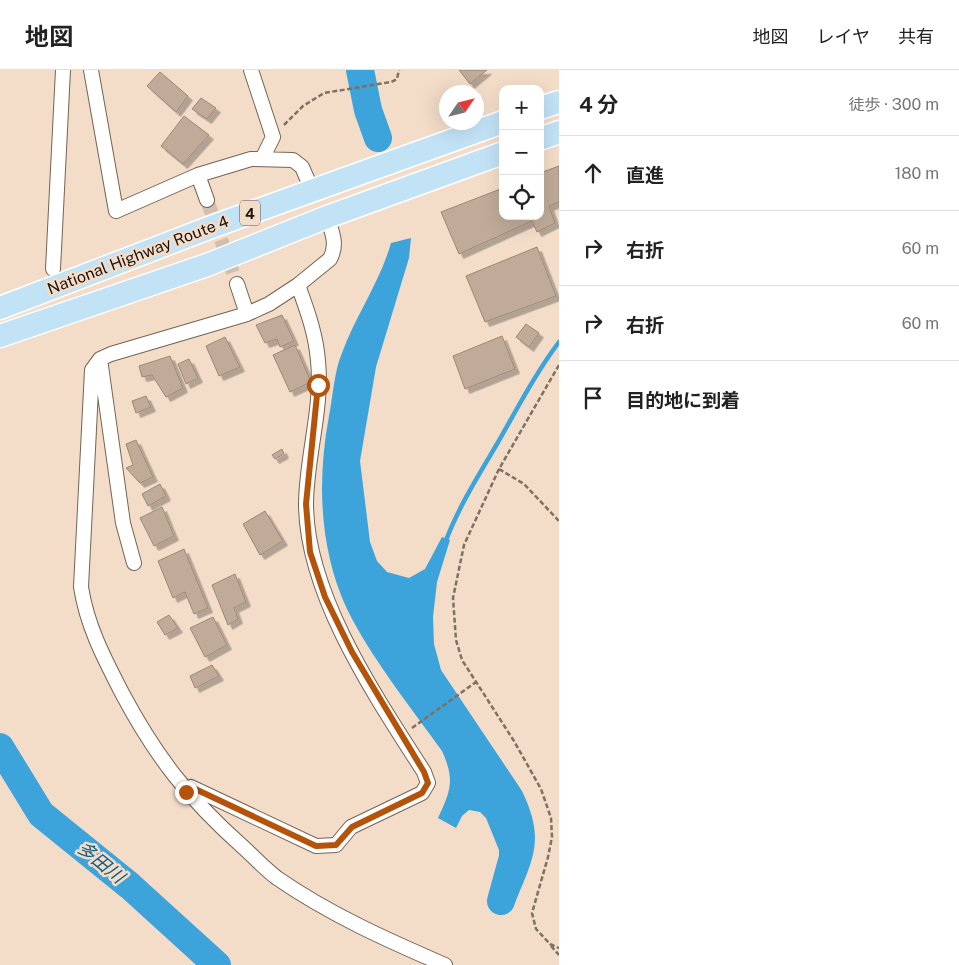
<!DOCTYPE html>
<html lang="ja">
<head>
<meta charset="utf-8">
<style>
	:root { --surface:#fff; --page:#f2f2f2; --text:#222; --muted:#767676; --line:#e0e0e0 }
	body { margin:0; font-family:"Public Sans","Noto Sans JP",sans-serif; background:var(--page); color:var(--text) }
	.controls { position:absolute; right:15px; top:15px; display:grid; overflow:hidden; border-radius:10px; box-shadow:0 5px 20px #0002 }
	.controls button { width:45px; height:45px; display:grid; place-items:center; padding:0; border:0; border-bottom:1px solid var(--line); background:var(--surface); color:var(--text); font:25px sans-serif }
	.compass { position:absolute; left:439px; top:15px; width:45px; height:45px; border-radius:50%; background:var(--surface); box-shadow:0 5px 20px #0002; rotate:55deg }
	.stop { position:absolute; width:15px; height:15px; margin:-11px; border:4px solid #b45309; border-radius:50%; background:#fff }
	.stop.end { background:#b45309; border-color:#fff; box-shadow:0 1px 5px #0008 }
	.list { margin:0; padding:0; list-style:none }
	h2 { display:flex; justify-content:space-between; align-items:center; height:65px; margin:0; padding:0 20px; font-size:21px }
	h2 small { font-size:16px; font-weight:400; color:var(--muted) }
	.list li { display:grid; grid-template-columns:32px 1fr auto; gap:15px; align-items:center; box-sizing:border-box; height:75px; padding:0 20px; border-top:1px solid var(--line) }
	.list b { display:block; font-size:19px; white-space:nowrap }
	.list em { font-size:16px; font-style:normal; color:var(--muted) }
	.icon { flex:none; width:28px; height:28px; fill:none; stroke:currentColor; stroke-width:2; stroke-linecap:round; stroke-linejoin:round }
	.map { position:relative; flex:none; width:559px; height:895px; overflow:hidden }
	header { display:flex; align-items:center; gap:30px; box-sizing:border-box; height:70px; padding:0 25px; background:var(--surface); border-bottom:1px solid var(--line) }
	header strong { font-size:24px }
	nav { display:flex; gap:28px; margin-inline-start:auto; font-size:18px }
	main { display:flex }
	aside { flex:1; background:var(--surface) }
	.map>svg:first-child { display:block }
	.water { fill:#3ca3db }
	.lines { fill:none; stroke-linecap:round; stroke-linejoin:round }
	.stream { stroke:#3ca3db; stroke-width:4.5 }
	.river { stroke:#3ca3db; stroke-width:28 }
	.building { fill:#c0ab98; stroke:#9c8875; filter:url(#shadow) }
	.minor-tunnel { stroke:#d3bfad; stroke-width:14; stroke-dasharray:14 7; stroke-linecap:butt }
	.minor-casing { stroke:#766352; stroke-width:16 }
	.trunk-casing { stroke:#fff; stroke-width:25 }
	.path { stroke:#7e7063; stroke-width:2.5; stroke-dasharray:5 2.5; stroke-linecap:butt }
	.minor { stroke:#fff; stroke-width:14 }
	.trunk { stroke:#c2e2f6; stroke-width:22 }
	.route { stroke:#b45309; stroke-width:6 }
	.labels { text-anchor:middle; dominant-baseline:central; stroke-width:5; stroke-linejoin:round; paint-order:stroke }
	.shield { fill:#f3ddc9; stroke:#5c5045; stroke-width:1 }
	.shield-label { font-size:15px; font-weight:bold; fill:#1b130c }
	.street-label { font-size:16px; fill:#1b130c; stroke:#f3ddc9 }
	.water-label { font-size:18px; font-style:italic; fill:#0f5d83; stroke:#f3ddc9 }
</style>
</head>
<body>
<header>
<strong>地図</strong>
<nav><a>地図</a><a>レイヤ</a><a>共有</a></nav>
</header>
<main>
<div class="map">
<svg width="559" height="895" viewBox="0 0 559 895">
	<defs>
		<filter id="shadow"><feDropShadow dx="4.5" dy="4.5" stdDeviation="0" flood-color="#0004"/></filter>
	</defs>
	<rect width="100%" height="100%" fill="#f3ddc9"/>
	<path class="water" d="M411 168 409 188 376 297 360 391 370 472 377 491 387 502 409 508 425 499 442 467 450 470 437 512 433 547 434 574 441 600 522 721C545 769 534 787 515 833L490 821 499 795V780L486 748 480 742 469 740 462 746 456 758 438 748C451 720 455 710 442 681 410 636 371 588 347 539 319 479 317 410 329 346 333 326 334 302 342 283 356 245 380 212 391 173Z"/>
	<g class="lines">
		<path class="stream" d="M445 473C458 438 478 406 497 374 517 339 535 304 559 272"/>
		<path class="river" d="M360 0 368 40 378 68
			M0 677 41 744 130 816 217 895
			M501 831 512 791"/>
	</g>
	<path class="building" d="M459 0H487L470 14Z
		M160 2 188 26 176 42 147 16Z
		M201 28 216 38 207 49 192 39Z
		M184 46 209 65 183 94 161 76Z
		M559 96V132L549 136 555 153 537 162 532 151 459 184 441 142 503 118V146H540V103Z
		M537 177 556 226 485 252 466 206Z
		M282 245 294 271 280 277 277 269 265 273 256 255Z
		M526 254 539 263 529 277 516 267Z
		M502 266 515 299 465 319 453 286Z
		M225 267 240 297 219 306 206 276Z
		M295 275 311 312 290 322 273 285Z
		M170 286 183 318 166 327 152 305 142 307 139 296Z
		M189 289 198 308 186 314 178 294Z
		M146 326 151 337 136 343 132 331Z
		M136 370 153 407 140 413 126 398 133 395 126 374Z
		M282 379 284 384 275 389 272 385Z
		M160 414 166 426 148 436 142 424Z
		M162 437 174 466 154 476 140 448Z
		M265 441 283 471 260 485 243 454Z
		M184 479 208 538 194 544 185 522 173 528 158 491Z
		M235 504 246 532 234 538 238 549 228 555 212 515Z
		M169 545 178 558 165 565 157 552Z
		M213 547 227 575 205 587 190 558Z
		M212 595 219 606 195 618 190 606Z"/>
	<g class="lines">
		<path class="minor-tunnel" d="M207 130 237 214"/>
		<defs>
			<path id="minor" d="M91 0 116 141 198 105 251 89 293 90 302 97 312 120
				M251 0 273 67 262 89
				M198 105 207 130
				M327 147C332 162 338 174 330 189L298 215 269 234 247 244 111 284 100 289 92 300 81 517C87 556 104 588 122 623 156 687 189 729 243 777 254 787 265 799 277 808 329 844 387 870 445 895
				M53 199 63 0
				M237 214 247 244
				M100 289 123 453 134 493
				M186 722 191 717 316 776 336 775 351 757 422 723 428 713 424 702C376 627 307 526 306 435 306 388 323 338 318 291 316 264 307 240 298 215"/>
			<path id="trunk" d="M540 38 559 32
				M540 69 559 62
				M0 238 214 156 503 52
				M0 266 207 195 327 147 503 83"/>
		</defs>
		<use href="#minor" class="minor-casing"/>
		<use href="#trunk" class="trunk-casing"/>
		<path class="path" d="M284 55 303 36 324 23 391 12 397 9 399 0
			M559 295 499 399 464 475 453 528 456 570 462 590 514 671 541 719 551 748 552 767 548 787 532 843 536 859 550 874 559 878
			M499 399 524 414 559 451
			M412 658 476 612
			M551 876 559 885"/>
		<use href="#minor" class="minor"/>
		<use href="#trunk" class="trunk"/>
	</g>
	<g class="lines">
		<path class="route" d="M186 722 191 717 316 776 336 775 352 757 422 723 428 713 424 702 352 582 325 527 310 482 306 434 318 315"/>
	</g>
	<g class="labels">
		<rect class="shield" x="240" y="130.5" width="20" height="25" rx="4"/>
		<g class="shield-label">
			<text x="250" y="143">4</text>
		</g>
		<g class="street-label">
			<text transform="translate(138 185) rotate(-21)">National Highway Route 4</text>
		</g>
		<g class="water-label">
			<text transform="translate(101 792) rotate(39)">多田川</text>
		</g>
	</g>
</svg>
<div class="controls">
<button>+</button>
<button>−</button>
<button><svg class="icon" aria-label="locate" viewBox="0 0 24 24"><circle cx="12" cy="12" r="6"/><path d="M12 2v4M12 18v4M2 12h4M18 12h4"/></svg></button>
</div>
<svg class="compass" viewBox="-18 -18 36 36"><path d="M0-13l5 13h-10z" fill="#e53935"/><path d="M0 13l5-13h-10z" fill="#767676"/></svg>
<div class="stop" style="left:318px;top:315px"></div>
<div class="stop end" style="left:186px;top:722px"></div>
</div>
<aside>
<h2>4 分<small>徒歩 · 300 m</small></h2>
<ul class="list">
<li><svg class="icon" aria-label="ahead" viewBox="0 0 24 24"><path d="M12 20V5M6 11l6-6 6 6"/></svg><div><b>直進</b></div><em>180 m</em></li>
<li><svg class="icon" aria-label="right" viewBox="0 0 24 24"><path d="M7 20v-9h11M14 6l5 5-5 5"/></svg><div><b>右折</b></div><em>60 m</em></li>
<li><svg class="icon" aria-label="right" viewBox="0 0 24 24"><path d="M7 20v-9h11M14 6l5 5-5 5"/></svg><div><b>右折</b></div><em>60 m</em></li>
<li><svg class="icon" aria-label="arrive" viewBox="0 0 24 24"><path d="M6 21V4h12l-3 4 3 4H6"/></svg><div><b>目的地に到着</b></div></li>
</ul>
</aside>
</main>
</body>
</html>
